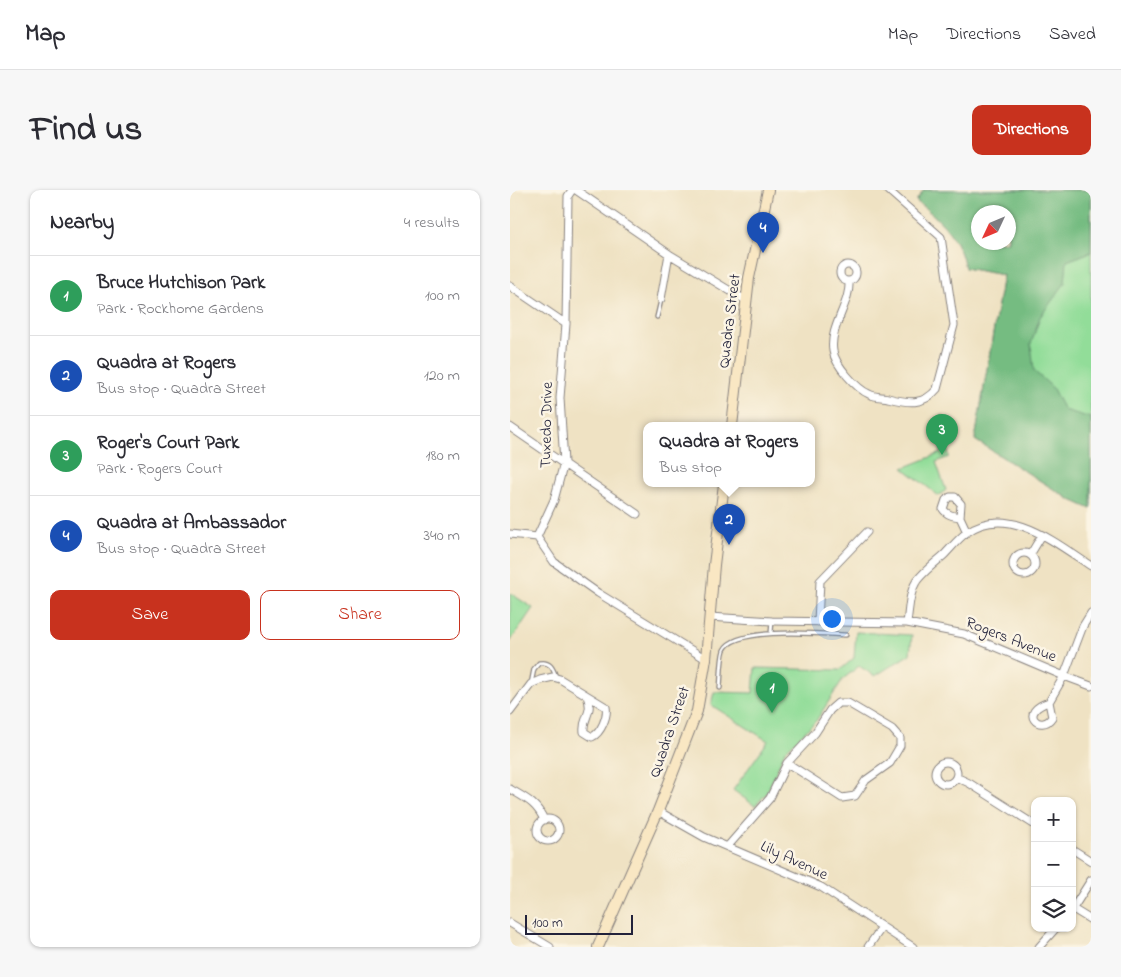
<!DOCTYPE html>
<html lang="en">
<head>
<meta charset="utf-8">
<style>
	:root { --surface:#fff; --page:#f7f7f7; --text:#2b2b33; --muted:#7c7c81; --line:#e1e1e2; --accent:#c8321e }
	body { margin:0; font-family:"Indie Flower",sans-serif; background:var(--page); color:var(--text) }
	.controls { position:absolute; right:15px; bottom:15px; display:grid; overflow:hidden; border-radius:10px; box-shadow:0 1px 4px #0004 }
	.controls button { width:45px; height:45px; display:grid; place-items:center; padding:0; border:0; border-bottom:1px solid var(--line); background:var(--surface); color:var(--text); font:25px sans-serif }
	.compass { position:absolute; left:461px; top:15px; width:45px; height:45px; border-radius:50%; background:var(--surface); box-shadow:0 1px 4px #0004; rotate:226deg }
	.scale { position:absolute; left:15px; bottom:12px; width:108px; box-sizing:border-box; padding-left:5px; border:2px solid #22223b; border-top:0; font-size:14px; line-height:18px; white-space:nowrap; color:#22223b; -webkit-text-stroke:4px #fcf5e5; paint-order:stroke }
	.you { position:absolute; left:321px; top:428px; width:18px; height:18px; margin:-12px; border:4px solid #fff; border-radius:50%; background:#1a73e8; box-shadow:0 0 0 8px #1a73e833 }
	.badge { display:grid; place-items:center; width:32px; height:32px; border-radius:50%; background:var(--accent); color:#fff; font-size:16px; font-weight:700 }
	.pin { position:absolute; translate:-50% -41px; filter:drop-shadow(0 1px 2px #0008) }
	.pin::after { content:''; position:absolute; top:26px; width:18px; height:15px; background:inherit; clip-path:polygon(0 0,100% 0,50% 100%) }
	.popup { position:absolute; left:133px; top:232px; width:172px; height:65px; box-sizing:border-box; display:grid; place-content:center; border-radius:10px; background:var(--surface); filter:drop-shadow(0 1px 4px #0005); font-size:16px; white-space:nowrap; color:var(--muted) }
	.popup b { font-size:19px; color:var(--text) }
	.popup::after { content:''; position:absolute; left:50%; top:100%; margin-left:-10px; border:10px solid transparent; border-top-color:var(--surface) }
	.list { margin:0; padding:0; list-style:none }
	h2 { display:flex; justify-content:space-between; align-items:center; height:65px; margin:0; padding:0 20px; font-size:21px }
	h2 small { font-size:16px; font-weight:400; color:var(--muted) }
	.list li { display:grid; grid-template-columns:32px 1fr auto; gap:15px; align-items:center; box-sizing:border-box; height:80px; padding:0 20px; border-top:1px solid var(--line) }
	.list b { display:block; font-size:19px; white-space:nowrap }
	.list p { margin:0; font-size:16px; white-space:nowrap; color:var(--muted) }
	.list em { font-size:16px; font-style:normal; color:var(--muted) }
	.actions { display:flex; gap:10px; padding:15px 20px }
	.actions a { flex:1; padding:11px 0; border:1px solid var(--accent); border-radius:10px; text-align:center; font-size:18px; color:var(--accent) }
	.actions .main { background:var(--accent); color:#fff }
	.icon { flex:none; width:28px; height:28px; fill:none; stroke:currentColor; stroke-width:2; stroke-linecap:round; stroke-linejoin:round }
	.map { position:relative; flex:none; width:581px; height:757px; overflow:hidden; border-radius:10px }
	header { display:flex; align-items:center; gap:30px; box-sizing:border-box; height:70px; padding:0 25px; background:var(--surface); border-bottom:1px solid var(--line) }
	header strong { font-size:24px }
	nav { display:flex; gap:28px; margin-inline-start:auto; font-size:18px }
	.intro { display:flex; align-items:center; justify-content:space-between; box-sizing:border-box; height:120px; padding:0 30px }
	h1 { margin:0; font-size:35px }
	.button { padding:12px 22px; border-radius:10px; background:var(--accent); color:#fff; font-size:18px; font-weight:700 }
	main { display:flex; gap:30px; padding:0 30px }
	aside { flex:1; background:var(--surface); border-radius:10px; box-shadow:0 1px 4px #0004 }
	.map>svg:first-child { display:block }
	.green { fill:#92dd99; stroke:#5a806a; fill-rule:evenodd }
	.forest { fill:#75bc81; stroke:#4c6f5e; fill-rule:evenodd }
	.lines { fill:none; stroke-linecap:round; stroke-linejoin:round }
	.service-casing { stroke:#88827f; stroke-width:5.5 }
	.minor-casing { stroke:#88827f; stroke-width:9 }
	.secondary-casing { stroke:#88827f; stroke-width:12 }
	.service { stroke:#fff; stroke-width:3 }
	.minor { stroke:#fff; stroke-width:7 }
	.secondary { stroke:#f9e7c3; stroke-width:10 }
	.labels { text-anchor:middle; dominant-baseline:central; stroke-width:5; stroke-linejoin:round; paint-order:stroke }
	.street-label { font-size:16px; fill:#22223b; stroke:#fcf5e5 }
</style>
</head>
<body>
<header>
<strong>Map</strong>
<nav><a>Map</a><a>Directions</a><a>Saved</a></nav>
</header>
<div class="intro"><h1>Find us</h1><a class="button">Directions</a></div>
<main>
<aside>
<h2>Nearby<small>4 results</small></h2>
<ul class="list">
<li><span class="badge" style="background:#2e9e5b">1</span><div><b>Bruce Hutchison Park</b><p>Park · Rockhome Gardens</p></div><em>100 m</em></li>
<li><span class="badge" style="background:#1a4fb4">2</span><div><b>Quadra at Rogers</b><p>Bus stop · Quadra Street</p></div><em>120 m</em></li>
<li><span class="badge" style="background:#2e9e5b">3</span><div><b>Roger's Court Park</b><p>Park · Rogers Court</p></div><em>180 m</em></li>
<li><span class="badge" style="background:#1a4fb4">4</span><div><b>Quadra at Ambassador</b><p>Bus stop · Quadra Street</p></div><em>340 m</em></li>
</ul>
<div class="actions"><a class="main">Save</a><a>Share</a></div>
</aside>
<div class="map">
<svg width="581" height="757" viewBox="0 0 581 757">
	<rect width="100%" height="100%" fill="#fcf5e5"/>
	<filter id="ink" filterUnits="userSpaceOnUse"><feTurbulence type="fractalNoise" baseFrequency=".02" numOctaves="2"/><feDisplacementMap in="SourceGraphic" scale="10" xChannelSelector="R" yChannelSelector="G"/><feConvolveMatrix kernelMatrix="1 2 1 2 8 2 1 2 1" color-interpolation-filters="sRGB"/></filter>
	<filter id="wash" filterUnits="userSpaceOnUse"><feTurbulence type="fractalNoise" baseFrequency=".0096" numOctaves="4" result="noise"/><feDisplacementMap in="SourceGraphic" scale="20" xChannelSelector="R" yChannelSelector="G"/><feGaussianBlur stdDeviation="1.12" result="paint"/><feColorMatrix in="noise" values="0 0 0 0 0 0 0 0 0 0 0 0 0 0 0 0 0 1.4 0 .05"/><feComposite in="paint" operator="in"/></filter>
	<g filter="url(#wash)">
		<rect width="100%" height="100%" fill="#efe2c3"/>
		<path class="green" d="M414 0H581V319L561 310 465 250 493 85 455 78C449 47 430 29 406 11ZM468 22H498V52H468Z
			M433 225 439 267 426 272 436 300 429 306 393 278 431 263 427 229Z
			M0 403 23 418 0 452Z
			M346 442 402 445 400 464 365 486 349 476 333 489 306 531 275 561 257 603 245 616 223 600 258 551 201 515 204 502 243 503 245 478 330 480 344 468Z"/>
		<path class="forest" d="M414 0H581V62L557 71 555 93 530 127 521 154 524 181 542 197 554 220 581 228V319L561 310 465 250 493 85 455 78C449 47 430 29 406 11ZM468 22H498V52H468Z"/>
	</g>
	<g filter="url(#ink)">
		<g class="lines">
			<defs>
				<path id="service" d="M147 127 151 110
					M261 443 262 431
					M21 494 24 479 29 473C40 471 43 478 46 487
					M210 498C211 488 211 469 214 460 224 436 314 444 336 445"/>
				<path id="minor" d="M62 0 58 6 56 134 50 208 54 273 44 310 27 347 44 372 88 403 196 469
					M66 0 159 64 237 111
					M330 83a8 8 0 1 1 16 0a8 8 0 1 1-16 0Z
					M339 91C341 113 319 137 323 161 325 175 347 199 359 204 365 207 372 207 378 208 398 213 413 216 427 199L444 135 431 47 378 0
					M0 96 56 134
					M151 109 159 64
					M0 237 127 324
					M440 307H445L451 314 450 327C443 326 437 325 433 319L436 310Z
					M450 327 457 342
					M0 344 27 347
					M503 374a11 11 0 1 1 22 0a11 11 0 1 1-22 0Z
					M520 365 532 345
					M199 427 262 431 397 433 454 444 554 486 581 496
					M308 432 310 391 357 342
					M397 433C399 420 399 403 406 392 412 383 426 372 434 365 441 358 448 349 456 343 497 312 547 354 581 376
					M539 512 554 486 573 436 581 423
					M539 512 542 527C531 544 507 522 539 512Z
					M0 522 21 494 30 490 43 487 50 489 96 517C98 526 91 543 82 547L74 542C72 527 84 524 77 506
					M425 583a11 11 0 1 1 22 0a11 11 0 1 1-22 0Z
					M446 587 459 593 525 635
					M0 599C15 608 27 613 34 630
					M148 621 194 647 311 697 403 757
					M27 640a11 11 0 1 1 22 0a11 11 0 1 1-22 0Z
					M218 656 260 608 277 573 305 543 320 520 328 513H338L382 539 390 548V556L380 573 356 590 345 606 332 608 277 573
					M562 659 581 671
					M563 719 581 730
					M562 720 581 690
					M0 733 40 757
					M358 757 372 737
					M529 757 546 738"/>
				<path id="secondary" d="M222 236 239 88 258 0
					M88 757 148 621 187 521 196 469 204 375 214 294"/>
			</defs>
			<use href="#service" class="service-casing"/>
			<use href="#minor" class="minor-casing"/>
			<use href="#secondary" class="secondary-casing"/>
			<use href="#service" class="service"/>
			<use href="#minor" class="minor"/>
			<use href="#secondary" class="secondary"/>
		</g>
	</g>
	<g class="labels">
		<g class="street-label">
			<text transform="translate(220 131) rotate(-83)">Quadra Street</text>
			<text transform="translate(37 235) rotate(-89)">Tuxedo Drive</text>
			<text transform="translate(501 450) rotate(22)">Rogers Avenue</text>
			<text transform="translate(160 542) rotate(-71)">Quadra Street</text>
			<text transform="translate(284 671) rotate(25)">Lily Avenue</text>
		</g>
	</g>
</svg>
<div class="controls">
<button>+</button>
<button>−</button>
<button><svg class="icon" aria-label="layers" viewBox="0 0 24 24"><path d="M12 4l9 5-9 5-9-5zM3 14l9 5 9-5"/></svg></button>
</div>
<svg class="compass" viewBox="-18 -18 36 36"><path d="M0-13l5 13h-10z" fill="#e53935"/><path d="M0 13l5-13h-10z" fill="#7c7c81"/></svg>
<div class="scale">100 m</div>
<div class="you"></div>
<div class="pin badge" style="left:262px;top:523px;background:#2e9e5b">1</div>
<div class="pin badge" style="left:219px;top:355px;background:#1a4fb4">2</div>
<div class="popup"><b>Quadra at Rogers</b>Bus stop</div>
<div class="pin badge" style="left:432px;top:265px;background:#2e9e5b">3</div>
<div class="pin badge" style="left:253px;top:63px;background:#1a4fb4">4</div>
</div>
</main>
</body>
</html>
